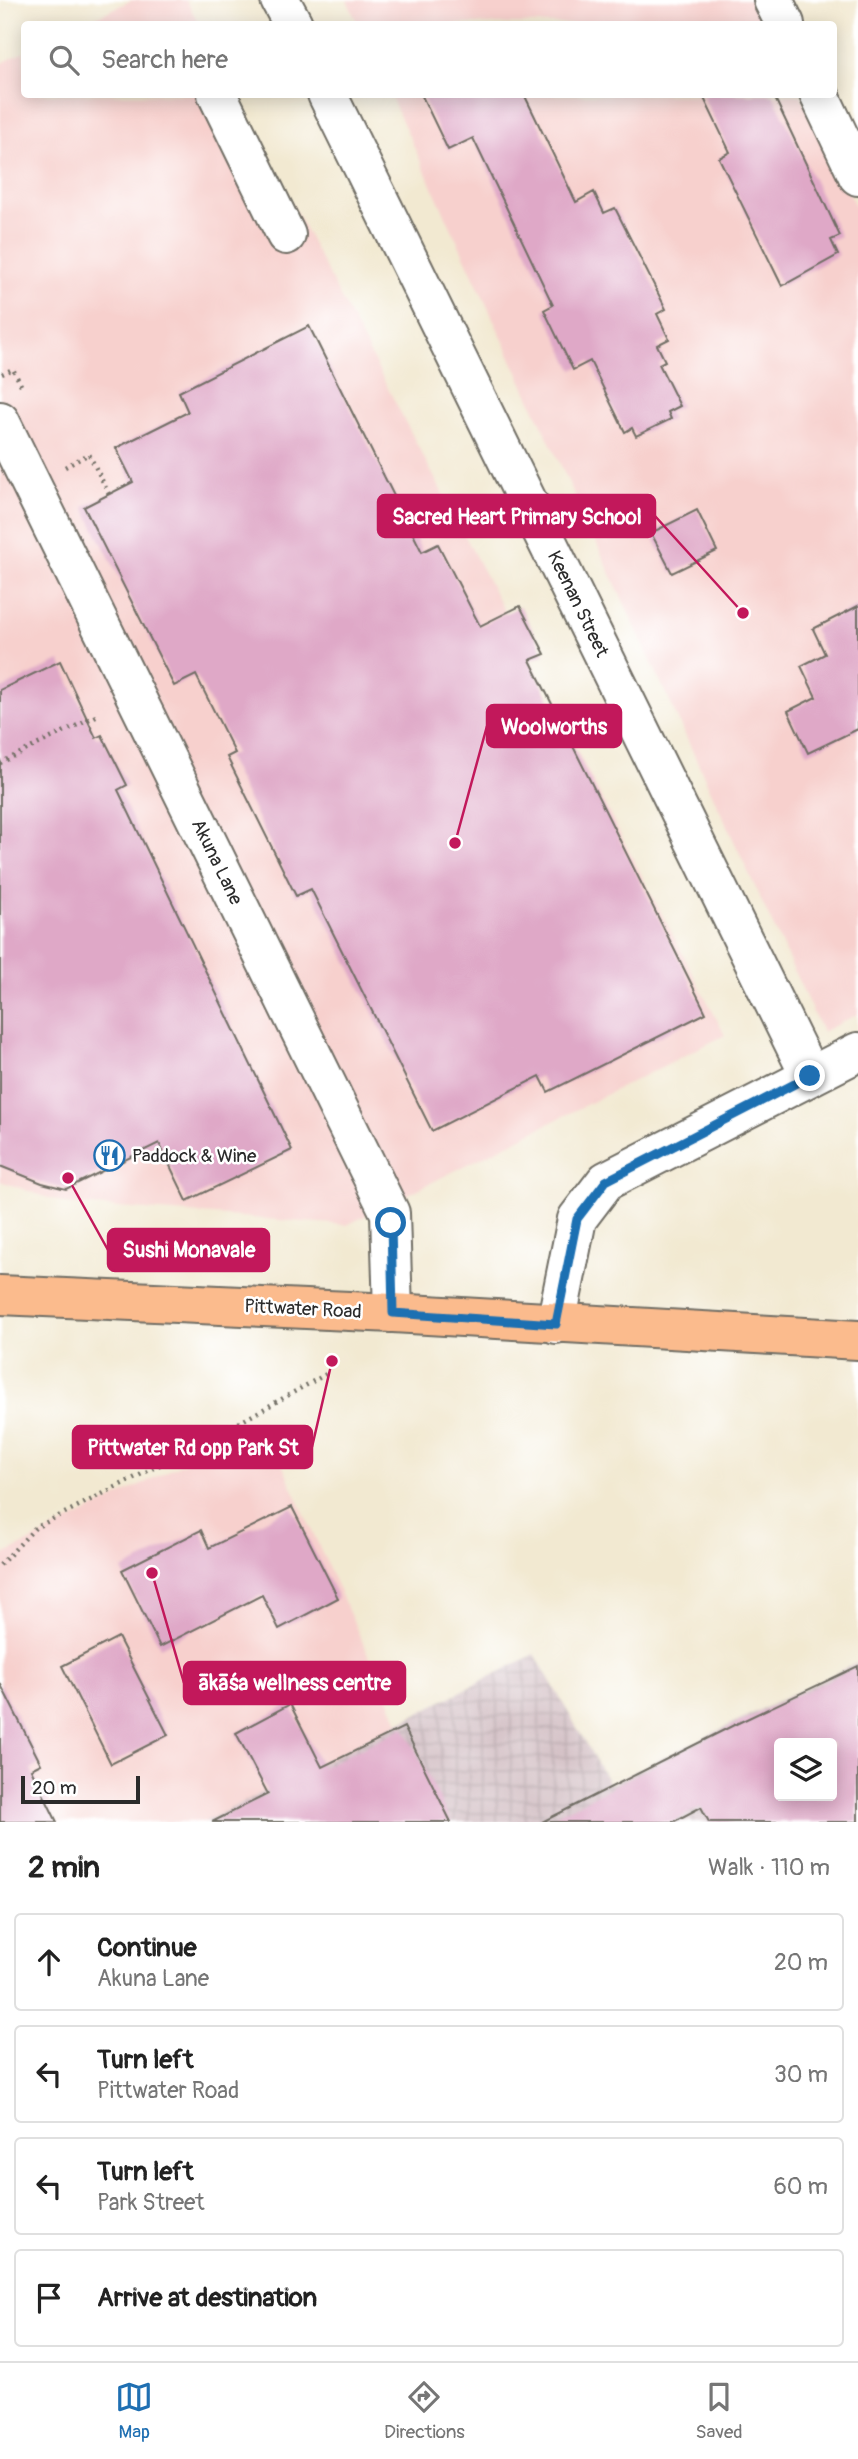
<!DOCTYPE html>
<html lang="en">
<head>
<meta charset="utf-8">
<style>
	:root { --surface:#fff; --page:#f2f2f2; --text:#222; --muted:#767676; --line:#e0e0e0; --accent:#1f6fb2 }
	body { margin:0; font-family:Pangolin,sans-serif; background:var(--page); color:var(--text) }
	.controls { position:absolute; right:21px; bottom:21px; display:grid; overflow:hidden; border-radius:7px; box-shadow:0 4px 18px #0003 }
	.controls button { width:63px; height:63px; display:grid; place-items:center; padding:0; border:0; border-bottom:2px solid var(--line); background:var(--surface); color:var(--text); font:35px sans-serif }
	.scale { position:absolute; left:21px; bottom:18px; width:119px; box-sizing:border-box; padding-left:7px; border:4px solid #2b2b2b; border-top:0; font-size:19px; line-height:24px; white-space:nowrap; color:#2b2b2b; -webkit-text-stroke:5px #fff; paint-order:stroke }
	.stop { position:absolute; width:21px; height:21px; margin:-16px; border:5px solid #1f6fb2; border-radius:50%; background:#fff }
	.stop.end { background:#1f6fb2; border-color:#fff; box-shadow:0 2px 7px #0008 }
	.list { margin:0; padding:0; list-style:none }
	h2 { display:flex; justify-content:space-between; align-items:center; height:91px; margin:0; padding:0 28px; font-size:30px }
	h2 small { font-size:23px; font-weight:400; color:var(--muted) }
	.list li { display:grid; grid-template-columns:46px 1fr auto; gap:21px; align-items:center; box-sizing:border-box; height:98px; margin:0 14px 14px; padding:0 14px; border:2px solid var(--line); border-radius:7px }
	.list b { display:block; font-size:26px; white-space:nowrap }
	.list p { margin:0; font-size:23px; white-space:nowrap; color:var(--muted) }
	.list em { font-size:23px; font-style:normal; color:var(--muted) }
	.icon { flex:none; width:38px; height:38px; fill:none; stroke:currentColor; stroke-width:2; stroke-linecap:round; stroke-linejoin:round }
	.map { position:relative; flex:none; width:858px; height:1822px; overflow:hidden }
	.search { position:absolute; background:var(--surface); box-shadow:0 4px 18px #0003; left:21px; right:21px; top:21px; height:77px; display:flex; align-items:center; gap:18px; box-sizing:border-box; padding:0 24px; border-radius:7px; color:var(--muted); font-size:26px }
	.sheet { height:539px; background:var(--surface) }
	nav { display:flex; justify-content:space-around; align-items:center; box-sizing:border-box; height:98px; border-top:2px solid var(--line); background:var(--surface); font-size:19px; color:var(--muted) }
	nav a { display:grid; justify-items:center; gap:4px }
	nav .on { color:var(--accent) }
	.map>svg:first-child { display:block }
	.built { fill:#f7d0cd }
	.industrial { fill:url(#industrial-grid); fill-rule:evenodd }
	.building { fill:#dfa8c7; fill-rule:evenodd }
	.lines { fill:none; stroke-linecap:round; stroke-linejoin:round }
	.minor-casing { stroke:#716e65; stroke-width:42 }
	.major-casing { stroke:#716e65; stroke-width:42 }
	.path { stroke:#716e65; stroke-width:4.5; stroke-dasharray:2 5; stroke-linecap:butt }
	.minor { stroke:#fff; stroke-width:38 }
	.major { stroke:#fbbb8d; stroke-width:38 }
	.route { stroke:#1f6fb2; stroke-width:9 }
	.labels { text-anchor:middle; dominant-baseline:central; stroke-width:5; stroke-linejoin:round; paint-order:stroke }
	.street-label { font-size:19px; fill:#2b2b2b; stroke:#fff }
	.poi-label { font-size:19px; fill:#2b2b2b; stroke:#fff; text-anchor:start }
	.leader { fill:none; stroke:#c2185b; stroke-width:2.5 }
	.callout-dot { fill:#c2185b; stroke:#fff; stroke-width:2.5 }
	.callout { fill:#c2185b; stroke:#c2185b; stroke-width:2.5 }
	.callout-label { font-size:21px; text-anchor:middle; font-weight:bold; fill:#fff }
</style>
</head>
<body>
<div class="map">
<svg width="858" height="1822" viewBox="0 0 858 1822">
	<defs>
		<pattern id="industrial-grid" width="8" height="8" patternUnits="userSpaceOnUse" patternTransform="scale(1.75)"><rect width="8" height="8" fill="#d2bec3"/><path d="M0 4h8M4 0v8" fill="none" stroke="#b4a3a8"/></pattern>
	</defs>
	<rect width="100%" height="100%" fill="#fff"/>
	<filter id="ink" filterUnits="userSpaceOnUse"><feTurbulence type="fractalNoise" baseFrequency=".0143" numOctaves="2"/><feDisplacementMap in="SourceGraphic" scale="14" xChannelSelector="R" yChannelSelector="G"/><feConvolveMatrix kernelMatrix="1 2 1 2 8 2 1 2 1" color-interpolation-filters="sRGB"/></filter>
	<filter id="wash" filterUnits="userSpaceOnUse"><feTurbulence type="fractalNoise" baseFrequency=".00686" numOctaves="4" result="noise"/><feDisplacementMap in="SourceGraphic" scale="28" xChannelSelector="R" yChannelSelector="G"/><feGaussianBlur stdDeviation="1.57" result="paint"/><feColorMatrix in="noise" values="0 0 0 0 0 0 0 0 0 0 0 0 0 0 0 0 0 1.4 0 .05"/><feComposite in="paint" operator="in"/></filter>
	<g filter="url(#wash)">
		<rect width="100%" height="100%" fill="#f2e9d1"/>
		<path class="built" d="M132 0H186L199 24H82Z
			M347 0H755L767 24H358Z
			M24 52V94L235 95 725 1035 347 1225 66 1204 0 1181V64Z
			M390 95H801L858 212V1014L822 1032Z
			M263 1422 399 1723 204 1822H0V1557Z"/>
		<path class="industrial" d="M535 1654 609 1784 858 1662V1822H204ZM779 1743H832V1796H779Z"/>
		<g id="blocks">
			<path class="building" d="M421 94H524L576 202 594 192 604 213 615 208 666 309 657 314 669 339 657 345 665 361 659 364 680 406 668 412 671 419 636 436 632 428 625 432 590 361 573 370 544 310 553 305 473 138 448 150Z
				M702 94H773L840 236 831 240 838 255 782 286 719 158 730 152Z
				M309 326 422 552 438 544 480 626 520 606 545 654 530 660 706 1013 548 1092 540 1076 432 1131 311 889 296 896 227 757 235 753 196 675 174 686 84 507 133 482 116 448 188 412 179 392Z
				M697 510 717 551 672 573 651 533Z
				M858 606V729L808 753 788 711 816 697 801 666 825 654 813 629Z
				M60 661 96 738 102 735 127 785 118 790 292 1150 187 1201 159 1143 66 1189 42 1183 0 1166V690Z
				M292 1507 338 1598 279 1629 262 1595 160 1647 122 1570 201 1530 209 1548Z
				M118 1637 168 1735 111 1764 62 1666Z
				M858 1666V1822H709L701 1807 673 1822H542L734 1725ZM779 1743H832V1796H779Z
				M0 1683 41 1764 31 1769 57 1822H0Z
				M290 1704 322 1767 404 1727 451 1822H212L268 1794 236 1733Z"/>
		</g>
	</g>
	<g filter="url(#ink)">
		<use href="#blocks" fill-opacity="0" stroke="#716e65" stroke-width="2"/>
		<g class="lines">
			<defs>
				<path id="minor" d="M280 0 293 24
					M773 0 785 24
					M217 94 286 235
					M327 94 810 1076
					M819 94 858 176
					M0 421 390 1213 393 1313
					M556 1324 577 1219 606 1181 858 1052"/>
				<path id="major" d="M0 1295 393 1313 858 1340"/>
			</defs>
			<use href="#minor" class="minor-casing"/>
			<use href="#major" class="major-casing"/>
			<path class="path" d="M2 374 13 369 22 387
				M65 467 89 454 109 494
				M0 763 100 714
				M0 1565 35 1528 201 1444 328 1373"/>
			<use href="#minor" class="minor"/>
			<use href="#major" class="major"/>
		</g>
	</g>
	<g class="lines" filter="url(#ink)">
		<path class="route" d="M391 1223 393 1313 556 1324 577 1219 606 1181 810 1076"/>
	</g>
	<defs>
		<symbol id="restaurant-ring" viewBox="-11 -11 22 22"><circle r="9.5" fill="#fff" stroke="#1f6fb2" stroke-width="1.5"/><path d="M-5-6h1v4h1v-4h1v4h1v-4h1v5L-1.5 .5V6h-2V.5L-5-1ZM5-6V6H3V1.5H1.5Q1.5-4 5-6Z" fill="#1f6fb2"/></symbol>
	</defs>
	<g fill-rule="evenodd">
		<use href="#restaurant-ring" x="92" y="1138" width="35" height="35"/>
	</g>
	<g class="labels">
		<g class="street-label">
			<text transform="translate(578 604) rotate(64)">Keenan Street</text>
			<text transform="translate(217 862) rotate(64)">Akuna Lane</text>
			<text transform="translate(303 1309) rotate(3)">Pittwater Road</text>
		</g>
		<g class="poi-label">
			<text x="132" y="1156">Paddock &amp; Wine</text>
		</g>
	</g>
	<path class="leader" d="M743 613L655 516M455 843L487 726M68 1178L108 1250M332 1361L312 1447M152 1573L184 1683"/>
	<g class="callout-dot">
		<circle cx="743" cy="613" r="7"/>
		<circle cx="455" cy="843" r="7"/>
		<circle cx="68" cy="1178" r="7"/>
		<circle cx="332" cy="1361" r="7"/>
		<circle cx="152" cy="1573" r="7"/>
	</g>
	<g class="callout">
		<rect x="378" y="495" width="277" height="42" rx="7"/>
		<rect x="487" y="705" width="134" height="42" rx="7"/>
		<rect x="108" y="1229" width="161" height="42" rx="7"/>
		<rect x="73" y="1426" width="239" height="42" rx="7"/>
		<rect x="184" y="1662" width="221" height="42" rx="7"/>
	</g>
	<g class="callout-label">
		<text x="517" y="524">Sacred Heart Primary School</text>
		<text x="554" y="734">Woolworths</text>
		<text x="189" y="1257">Sushi Monavale</text>
		<text x="193" y="1455">Pittwater Rd opp Park St</text>
		<text x="295" y="1690">ākāśa wellness centre</text>
	</g>
</svg>
<div class="controls">
<button><svg class="icon" aria-label="layers" viewBox="0 0 24 24"><path d="M12 4l9 5-9 5-9-5zM3 14l9 5 9-5"/></svg></button>
</div>
<div class="scale">20 m</div>
<div class="stop" style="left:391px;top:1223px"></div>
<div class="stop end" style="left:810px;top:1076px"></div>
<div class="search"><svg class="icon" aria-label="search" viewBox="0 0 24 24"><circle cx="10" cy="10" r="6"/><path d="M15 15l6 6"/></svg>Search here</div>
</div>
<section class="sheet">
<h2>2 min<small>Walk · 110 m</small></h2>
<ul class="list">
<li><svg class="icon" aria-label="ahead" viewBox="0 0 24 24"><path d="M12 20V5M6 11l6-6 6 6"/></svg><div><b>Continue</b><p>Akuna Lane</p></div><em>20 m</em></li>
<li><svg class="icon" aria-label="left" viewBox="0 0 24 24"><path d="M17 20v-9H6M10 6l-5 5 5 5"/></svg><div><b>Turn left</b><p>Pittwater Road</p></div><em>30 m</em></li>
<li><svg class="icon" aria-label="left" viewBox="0 0 24 24"><path d="M17 20v-9H6M10 6l-5 5 5 5"/></svg><div><b>Turn left</b><p>Park Street</p></div><em>60 m</em></li>
<li><svg class="icon" aria-label="arrive" viewBox="0 0 24 24"><path d="M6 21V4h12l-3 4 3 4H6"/></svg><div><b>Arrive at destination</b></div></li>
</ul>
</section>
<nav>
<a class="on"><svg class="icon" aria-label="map" viewBox="0 0 24 24"><path d="M3 6l6-2 6 2 6-2v14l-6 2-6-2-6 2zM9 4v14M15 6v14"/></svg>Map</a>
<a><svg class="icon" aria-label="directions" viewBox="0 0 24 24"><path d="M12 3l9 9-9 9-9-9zM9 14v-3h6M13 9l2 2-2 2"/></svg>Directions</a>
<a><svg class="icon" aria-label="saved" viewBox="0 0 24 24"><path d="M7 4h10v16l-5-4-5 4z"/></svg>Saved</a>
</nav>
</body>
</html>
